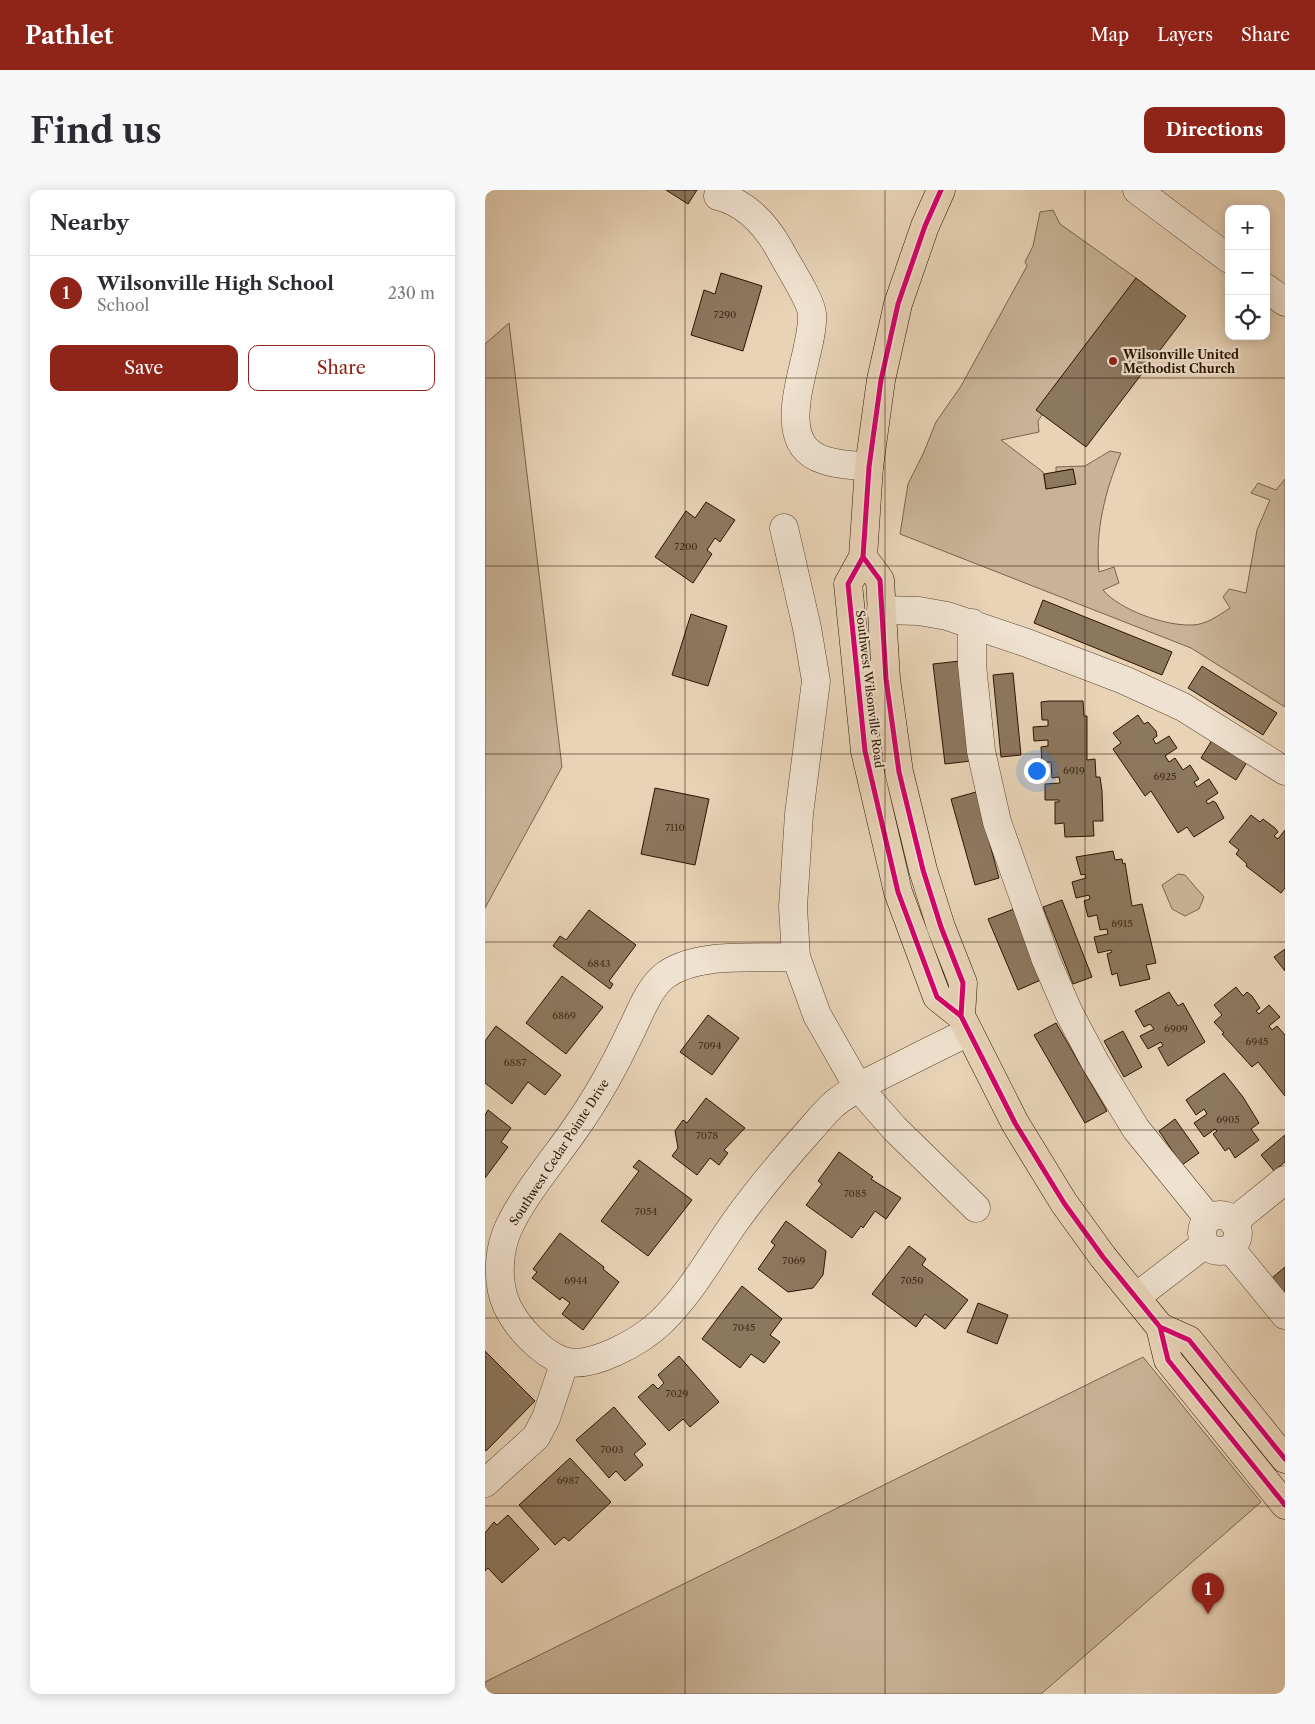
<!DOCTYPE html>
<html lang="en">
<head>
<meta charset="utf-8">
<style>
	:root { --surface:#fff; --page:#f7f7f7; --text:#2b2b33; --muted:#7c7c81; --line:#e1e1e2; --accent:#8f2418 }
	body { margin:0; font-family:"Libre Caslon Text",serif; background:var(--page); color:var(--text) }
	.controls { position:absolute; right:15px; top:15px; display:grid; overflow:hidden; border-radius:10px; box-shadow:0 2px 12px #0003 }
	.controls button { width:45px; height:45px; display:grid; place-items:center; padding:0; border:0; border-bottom:1px solid var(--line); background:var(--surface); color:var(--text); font:25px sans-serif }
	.you { position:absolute; left:551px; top:580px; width:18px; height:18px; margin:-12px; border:4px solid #fff; border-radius:50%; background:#1a73e8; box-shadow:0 0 0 8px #1a73e833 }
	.badge { display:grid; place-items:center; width:32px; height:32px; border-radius:50%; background:var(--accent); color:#fff; font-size:16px; font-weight:700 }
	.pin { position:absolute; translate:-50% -41px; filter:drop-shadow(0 1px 2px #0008) }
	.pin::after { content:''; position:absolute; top:26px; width:18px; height:15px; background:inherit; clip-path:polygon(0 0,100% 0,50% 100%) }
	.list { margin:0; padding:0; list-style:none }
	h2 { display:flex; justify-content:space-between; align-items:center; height:65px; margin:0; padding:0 20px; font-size:21px }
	h2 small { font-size:16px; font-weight:400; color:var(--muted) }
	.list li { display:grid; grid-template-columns:32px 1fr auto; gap:15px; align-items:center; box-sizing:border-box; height:75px; padding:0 20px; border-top:1px solid var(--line) }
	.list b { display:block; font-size:19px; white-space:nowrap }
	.list p { margin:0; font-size:16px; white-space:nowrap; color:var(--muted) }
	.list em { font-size:16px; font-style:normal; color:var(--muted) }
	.actions { display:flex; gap:10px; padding:15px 20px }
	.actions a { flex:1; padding:11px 0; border:1px solid var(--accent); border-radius:10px; text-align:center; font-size:18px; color:var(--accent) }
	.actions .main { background:var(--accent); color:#fff }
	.icon { flex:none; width:28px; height:28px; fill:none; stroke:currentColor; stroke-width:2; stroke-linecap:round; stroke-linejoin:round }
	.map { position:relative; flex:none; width:800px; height:1504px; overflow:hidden; border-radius:10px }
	header { display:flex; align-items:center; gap:30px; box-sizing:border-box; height:70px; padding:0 25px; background:var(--accent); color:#fff }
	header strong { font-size:24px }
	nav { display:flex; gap:28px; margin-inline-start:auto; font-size:18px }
	.intro { display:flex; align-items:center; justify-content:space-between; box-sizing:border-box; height:120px; padding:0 30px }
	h1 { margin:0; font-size:35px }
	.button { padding:12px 22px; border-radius:10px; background:var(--accent); color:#fff; font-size:18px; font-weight:700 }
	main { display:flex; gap:30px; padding:0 30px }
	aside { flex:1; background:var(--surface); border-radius:10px; box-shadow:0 2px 12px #0003 }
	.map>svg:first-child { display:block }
	.green { fill:#c8b398; stroke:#78644c }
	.building { fill:#8c775f; stroke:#291400 }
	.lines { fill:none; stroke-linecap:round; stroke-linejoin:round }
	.minor-casing { stroke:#59442e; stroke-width:29 }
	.major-casing { stroke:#291400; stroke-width:29 }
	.minor { stroke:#f0e2d0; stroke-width:28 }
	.major { stroke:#e8d3b7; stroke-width:28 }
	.cycleway-casing { stroke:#f0e2d0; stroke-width:8 }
	.cycleway { stroke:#d6006c; stroke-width:5 }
	.grid { fill:none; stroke:#291400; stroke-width:1; stroke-opacity:0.55 }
	.poi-dot { fill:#8f2418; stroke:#f0e2d0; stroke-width:2 }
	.labels { text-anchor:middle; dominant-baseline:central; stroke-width:4.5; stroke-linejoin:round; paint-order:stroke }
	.number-label { font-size:10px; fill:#422d18 }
	.poi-label { font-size:12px; font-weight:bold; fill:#291400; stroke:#f0e2d0; text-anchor:start }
	.street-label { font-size:12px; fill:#291400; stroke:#f0e2d0 }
</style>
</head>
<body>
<header>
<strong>Pathlet</strong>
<nav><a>Map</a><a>Layers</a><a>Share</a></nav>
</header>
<div class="intro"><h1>Find us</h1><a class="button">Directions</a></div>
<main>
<aside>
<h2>Nearby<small></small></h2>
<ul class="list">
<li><span class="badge">1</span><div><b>Wilsonville High School</b><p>School</p></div><em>230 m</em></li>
</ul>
<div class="actions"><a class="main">Save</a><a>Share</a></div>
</aside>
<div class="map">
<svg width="800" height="1504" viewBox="0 0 800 1504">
	<rect width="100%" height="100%" fill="#e8d3b7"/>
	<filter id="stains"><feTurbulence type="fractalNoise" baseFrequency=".004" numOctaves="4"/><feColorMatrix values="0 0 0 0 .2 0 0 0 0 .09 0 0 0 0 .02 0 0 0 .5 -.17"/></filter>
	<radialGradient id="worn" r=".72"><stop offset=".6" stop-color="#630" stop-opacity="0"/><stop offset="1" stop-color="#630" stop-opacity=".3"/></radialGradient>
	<path class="green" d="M568 20 575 34 651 88 553 231 554 242 516 250 558 282 561 299 590 294 588 279 571 282V277L600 276 625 261 636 263C620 301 610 341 614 382L629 377 634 393 618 400C635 420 680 436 707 435 721 435 734 425 745 418L738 407 744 399 761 403 772 340 785 310 766 303 773 293 791 300 800 289V517L706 458 415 344 423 294 438 264 451 232 476 196 542 76 540 72 548 56 555 22Z
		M24 133 77 577 0 718V154Z
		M693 684 700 685 719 707 714 719 700 726 687 719 677 695Z
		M658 1167 776 1312 556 1504H0V1492Z"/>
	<path class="building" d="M181 0H212L203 14Z
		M236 83 277 96 258 161 206 145 219 100 230 104Z
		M651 88 701 126 601 257 551 220Z
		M588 279 591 294 561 299 559 284Z
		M221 312 250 330 235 352 230 348 222 360 227 364 208 393 170 367 201 321 210 328Z
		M558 410 687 462 677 485 549 433Z
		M206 424 242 436 223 496 187 485Z
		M475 471 486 571 460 574 448 474Z
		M717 476 792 523 778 545 703 498Z
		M528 483 536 565 516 567 508 485Z
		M564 511H598L599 526H602V570L610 569 611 587H615L617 601 618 631H608L609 646 580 647 579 633 570 634V612H574V610H560V594L575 593 574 587 567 588 566 572 557 573 556 557 563 556V550L549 551 548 537 563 536V530H557L556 512Z
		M653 525 659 534 663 532 671 541 672 546 668 549 671 554 684 546 692 558 680 566 684 572 690 568 698 580 705 575 714 589 709 592 712 597 724 589 733 603 721 611 723 614 728 611 731 613 739 628 709 647 702 637 693 643 666 601 660 606 628 559 636 553 628 543Z
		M727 550 762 572 751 590 716 568Z
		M170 598 224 609 210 675 156 664Z
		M491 602 514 688 490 695 466 609Z
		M766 625 775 632 778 629 790 638 793 642 789 646 793 649 800 640V698L796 703 761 676 762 674 751 664 754 660 744 652Z
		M628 661 630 670 637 669 638 674 640 673 647 716 657 714 671 773 661 775 665 789 635 796 632 783 627 785 622 764 627 762 626 760 613 763 609 747 623 744 622 739 615 740 612 725 603 727 599 711 605 709 604 705 591 708 587 692 601 688 600 684 596 685 591 667Z
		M577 710 607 787 588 794 558 717Z
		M529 719 558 789 533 800 503 729Z
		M104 720 151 755 124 791 128 794 125 799 68 756 75 746 81 750Z
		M800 759V781L789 767Z
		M77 786 118 817 81 864 41 833Z
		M751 797 758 806 762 802 767 806 775 818 771 821 774 824 784 815 795 827 784 836 787 840 792 836 800 845V906L773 872 767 877 737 844 739 843 729 832 737 825 729 815Z
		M684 802 693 816 698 813 720 852 683 876 673 858 678 856 676 852 663 859 655 846 669 839 665 834 659 837 650 821Z
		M223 825 254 848 227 885 195 862Z
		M571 833 622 921 600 933 549 845Z
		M11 836 76 885 60 905 43 892 27 914 0 893V851Z
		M638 841 657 877 639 887 619 851Z
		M739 883 758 907 774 933 766 939 774 950 750 968 744 958 740 961 728 944 732 941 730 939 719 947 709 933 722 924 719 919 711 925 701 910Z
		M221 908 260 938 239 960 243 963 234 975 225 968 212 985 187 966 193 958 190 941 198 930 202 933Z
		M3 920 26 938 16 952 23 957 0 988V925Z
		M690 929 714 963 697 975 674 941Z
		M800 945V972L789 981 776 965Z
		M354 962 388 987 386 989 416 1008 401 1029 390 1021 378 1038 376 1036 367 1048 321 1015 337 994 333 991Z
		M154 970 207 1010 163 1066 116 1031 154 981 148 977Z
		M301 1031 341 1061 338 1085 328 1098 303 1102 273 1079 290 1055 286 1052Z
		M75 1043 119 1077 118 1079 134 1092 98 1140 77 1124 85 1113 77 1107 75 1110 47 1088 52 1082 48 1079Z
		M424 1056 441 1069 437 1075 483 1110 460 1139 440 1124 431 1137 387 1104Z
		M800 1077V1104L787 1088Z
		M257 1096 297 1129 285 1145 295 1152 279 1173 266 1164 255 1178 217 1149Z
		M493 1113 523 1125 512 1154 482 1142Z
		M0 1161 50 1211 1 1261 0 1259Z
		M194 1166 234 1212 205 1237 198 1229 184 1241 153 1207 168 1194 173 1199 179 1193 173 1185Z
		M129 1217 161 1254 149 1264 158 1275 140 1291 131 1281 124 1288 91 1250Z
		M85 1268 126 1312 84 1351 79 1347 70 1355 34 1315Z
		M23 1325 54 1359 17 1393 3 1378 0 1381V1343L9 1332 12 1335Z"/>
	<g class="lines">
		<defs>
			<path id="minor" d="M652 0 744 69
				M233 6C261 13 281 35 295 60 302 74 326 110 327 124 330 164 281 252 339 270 352 275 370 275 384 277
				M781 98 800 112
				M299 338 322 438 331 491 314 624 308 717 311 767 332 825 373 897 410 939 491 1018
				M396 420 434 421 462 426 542 453 639 490 698 517 800 581
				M487 433V475L496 561 512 632 561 770 584 823 610 872 651 939 724 1029
				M311 767C272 769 209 761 178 787 163 800 155 823 146 841 130 875 112 908 90 939 70 968 33 1012 21 1044 13 1066 12 1094 22 1116 32 1137 56 1163 78 1171 106 1180 156 1151 176 1132 206 1103 226 1066 250 1032 273 1000 299 969 325 940 333 931 340 922 349 914 366 900 387 890 407 880 433 867 458 854 484 842
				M717 1043a18 18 0 1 1 36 0a18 18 0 1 1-36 0Z
				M748 1032 800 990
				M745 1058 800 1125
				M651 1107 720 1054
				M0 1293 51 1247 61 1228 80 1171"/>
			<path id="major" d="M456 0 440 36 413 114 396 190 384 277 378 367 363 394 380 561 413 702 452 807 476 826 530 933 579 1013 618 1067 675 1137 704 1150 800 1269
				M378 367 395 390 401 489 414 582 438 680 456 737 478 793 476 826
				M675 1137 683 1170 800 1315"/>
		</defs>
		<use href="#minor" class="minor-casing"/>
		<use href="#major" class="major-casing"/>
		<use href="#minor" class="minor"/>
		<use href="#major" class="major"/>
		<defs>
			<path id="cycleway" d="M456 0 440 36 413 114 396 190 384 277 378 367 363 394 380 561 413 702 452 807 476 826 530 933 579 1013 618 1067 675 1137 704 1150 800 1269
				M378 367 395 390 401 489 414 582 438 680 456 737 478 793 476 826
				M675 1137 683 1170 800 1315"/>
		</defs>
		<use href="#cycleway" class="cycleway-casing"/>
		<use href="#cycleway" class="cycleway"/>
	</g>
	<path class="grid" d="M200 0V1504M400 0V1504M600 0V1504M0 188H800M0 376H800M0 564H800M0 752H800M0 940H800M0 1128H800M0 1316H800"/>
	<circle class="poi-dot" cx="628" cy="171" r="5"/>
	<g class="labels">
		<g class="number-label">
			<text x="240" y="124">7290</text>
			<text x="201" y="356">7200</text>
			<text x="589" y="580">6919</text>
			<text x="680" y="586">6925</text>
			<text x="190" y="637">7110</text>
			<text x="637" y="733">6915</text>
			<text x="114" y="773">6843</text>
			<text x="79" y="825">6869</text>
			<text x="691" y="838">6909</text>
			<text x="772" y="851">6945</text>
			<text x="225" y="855">7094</text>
			<text x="30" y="872">6887</text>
			<text x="743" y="929">6905</text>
			<text x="222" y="945">7078</text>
			<text x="370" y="1003">7085</text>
			<text x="161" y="1021">7054</text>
			<text x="309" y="1070">7069</text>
			<text x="91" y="1090">6944</text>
			<text x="427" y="1090">7050</text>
			<text x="259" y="1137">7045</text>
			<text x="192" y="1203">7029</text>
			<text x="127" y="1259">7003</text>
			<text x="83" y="1290">6987</text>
		</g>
		<g class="poi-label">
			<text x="638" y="164">Wilsonville United<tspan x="638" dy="14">Methodist Church</tspan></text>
		</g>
		<g class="street-label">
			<text transform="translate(385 499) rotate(83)">Southwest Wilsonville Road</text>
			<text transform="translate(74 962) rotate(-57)">Southwest Cedar Pointe Drive</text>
		</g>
	</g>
	<rect width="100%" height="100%" filter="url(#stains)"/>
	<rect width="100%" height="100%" fill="url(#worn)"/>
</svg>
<div class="controls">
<button>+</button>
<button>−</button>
<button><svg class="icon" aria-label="locate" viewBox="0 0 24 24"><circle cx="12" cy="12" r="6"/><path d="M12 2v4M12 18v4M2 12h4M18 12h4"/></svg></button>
</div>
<div class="you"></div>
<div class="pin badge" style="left:723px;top:1424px">1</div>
</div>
</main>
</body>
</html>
